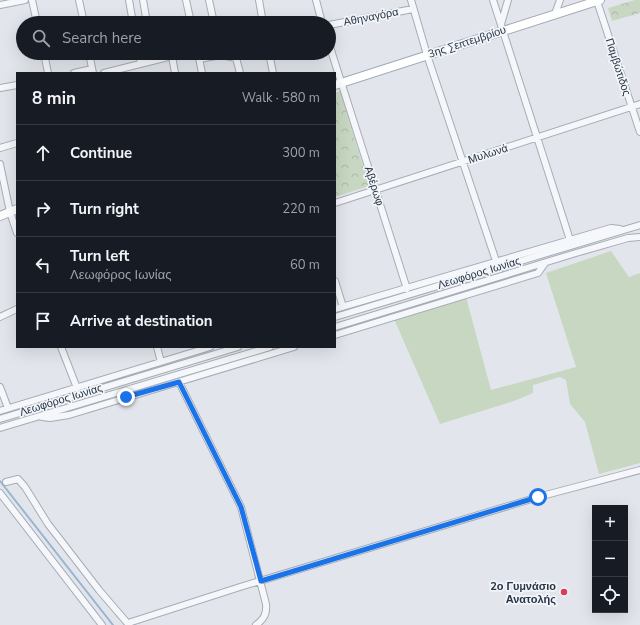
<!DOCTYPE html>
<html lang="en">
<head>
<meta charset="utf-8">
<style>
	:root { --surface:#171b24; --page:#242831; --text:#f1f3f6; --muted:#9ea1a6; --line:#363941 }
	body { margin:0; font-family:"Nunito Sans",sans-serif; background:var(--page); color:var(--text) }
	.controls { position:absolute; right:12px; bottom:12px; display:grid; overflow:hidden; border-radius:0px; box-shadow:0 4px 16px #0002 }
	.controls button { width:36px; height:36px; display:grid; place-items:center; padding:0; border:0; border-bottom:1px solid var(--line); background:var(--surface); color:var(--text); font:20px sans-serif }
	.stop { position:absolute; width:12px; height:12px; margin:-9px; border:3px solid #1a73e8; border-radius:50%; background:#fff }
	.stop.end { background:#1a73e8; border-color:#fff; box-shadow:0 1px 4px #0008 }
	.list { margin:0; padding:0; list-style:none }
	h2 { display:flex; justify-content:space-between; align-items:center; height:52px; margin:0; padding:0 16px; font-size:17px }
	h2 small { font-size:13px; font-weight:400; color:var(--muted) }
	.list li { display:grid; grid-template-columns:26px 1fr auto; gap:12px; align-items:center; box-sizing:border-box; height:56px; padding:0 16px; border-top:1px solid var(--line) }
	.list b { display:block; font-size:15px; white-space:nowrap }
	.list p { margin:0; font-size:13px; white-space:nowrap; color:var(--muted) }
	.list em { font-size:13px; font-style:normal; color:var(--muted) }
	.icon { flex:none; width:22px; height:22px; fill:none; stroke:currentColor; stroke-width:2; stroke-linecap:round; stroke-linejoin:round }
	.map { position:relative; flex:none; width:640px; height:625px; overflow:hidden }
	.search { position:absolute; background:var(--surface); box-shadow:0 4px 16px #0002; left:16px; top:16px; width:320px; height:44px; display:flex; align-items:center; gap:10px; box-sizing:border-box; padding:0 14px; border-radius:22px; color:var(--muted); font-size:15px }
	.panel { position:absolute; background:var(--surface); box-shadow:0 4px 16px #0002; left:16px; top:72px; width:320px; height:276px; border-radius:0px }
	.map>svg:first-child { display:block }
	.green { fill:#c8d7c2 }
	.forest { fill:url(#forest-crowns) }
	.lines { fill:none; stroke-linecap:round; stroke-linejoin:round }
	.stream { stroke:#99b6d0; stroke-width:2 }
	.minor-casing { stroke:#a6adb7; stroke-width:8 }
	.major-casing { stroke:#a0abb9; stroke-width:10 }
	.minor { stroke:#f5f7fa; stroke-width:6 }
	.major { stroke:#fff; stroke-width:8 }
	.route { stroke:#1a73e8; stroke-width:5 }
	.poi-dot { fill:#de3a59; stroke:#f2f5f9; stroke-width:1.5 }
	.labels { text-anchor:middle; dominant-baseline:central; stroke-width:3.5; stroke-linejoin:round; paint-order:stroke }
	.street-label { font-size:11px; fill:#283446; stroke:#f2f5f9 }
	.poi-label { font-size:11px; font-weight:bold; fill:#283446; stroke:#f2f5f9; text-anchor:end }
</style>
</head>
<body>
<div class="map">
<svg width="640" height="625" viewBox="0 0 640 625">
	<defs>
		<pattern id="forest-crowns" width="20" height="18" patternUnits="userSpaceOnUse"><rect width="20" height="18" fill="#c8d7c2"/><path d="M2 6a3 3 0 1 1 6 0M12 15a3 3 0 1 1 6 0" fill="none" stroke="#acb9a8"/></pattern>
	</defs>
	<rect width="100%" height="100%" fill="#e2e6ec"/>
	<path class="green" d="M611 251 629 277 640 273V463L599 474 585 422 570 404 566 380 560 377 533 385V393L514 401 440 424 394 319 466 297 491 390 576 367 546 273Z"/>
	<path class="forest" d="M635 0H640V13L612 21 608 8Z
		M340 91 369 186 335 197V93Z"/>
	<g class="lines">
		<path class="stream" d="M0 481 113 625"/>
		<defs>
			<path id="minor" d="M32 0 37 23
				M79 0 84 23
				M129 0 133 23
				M143 0 147 23
				M186 0 191 23
				M209 0 214 23
				M259 0 263 23
				M316 0 322 23
				M411 0 427 55 496 261
				M493 0 570 240
				M597 1 640 132
				M0 5 25 0
				M555 14 560 0
				M501 24 508 0
				M329 25 413 9
				M329 44 407 289
				M44 53 48 73
				M89 53 93 73
				M139 53 141 64
				M198 53 202 73
				M269 53 273 73
				M172 56 175 73
				M199 59 221 55 236 58 240 73
				M74 73 92 69
				M104 73 184 53
				M0 88 17 85
				M0 148 17 143
				M0 164 10 212 17 233
				M335 203 640 104
				M335 281 343 307
				M335 309 611 228 620 229
				M0 317 17 309
				M335 317 640 225
				M335 327 576 253 628 238 640 237
				M335 335 538 273 545 263
				M61 347 77 388
				M157 347 161 362
				M179 382 241 507 266 604C267 614 264 619 256 625
				M0 387 8 408
				M0 411 210 347
				M42 417 50 418 69 415 294 347
				M0 419 238 347
				M0 428 270 347
				M6 482 18 479 25 487 48 524 62 542 99 590 129 625
				M0 493 102 625
				M128 623 240 587 538 497 640 470"/>
			<path id="major" d="M335 85 600 0
				M0 216 17 209"/>
		</defs>
		<use href="#minor" class="minor-casing"/>
		<use href="#major" class="major-casing"/>
		<use href="#minor" class="minor"/>
		<use href="#major" class="major"/>
	</g>
	<g class="lines">
		<path class="route" d="M126 397 179 382 241 507 261 581 538 497"/>
	</g>
	<circle class="poi-dot" cx="564" cy="592" r="4"/>
	<g class="labels">
		<g class="street-label">
			<text transform="translate(371 17) rotate(-11)">Αθηναγόρα</text>
			<text transform="translate(467 42) rotate(-18)">3ης Σεπτεμβρίου</text>
			<text transform="translate(618 67) rotate(72)">Παμβώτιδος</text>
			<text transform="translate(488 154) rotate(-18)">Μυλωνά</text>
			<text transform="translate(374 186) rotate(72)">Αβέρωφ</text>
			<text transform="translate(479 273) rotate(-17)">Λεωφόρος Ιωνίας</text>
			<text transform="translate(61 400) rotate(-17)">Λεωφόρος Ιωνίας</text>
		</g>
		<g class="poi-label">
			<text x="556" y="586">2ο Γυμνάσιο<tspan x="556" dy="13">Ανατολής</tspan></text>
		</g>
	</g>
</svg>
<div class="controls">
<button>+</button>
<button>−</button>
<button><svg class="icon" aria-label="locate" viewBox="0 0 24 24"><circle cx="12" cy="12" r="6"/><path d="M12 2v4M12 18v4M2 12h4M18 12h4"/></svg></button>
</div>
<div class="stop" style="left:538px;top:497px"></div>
<div class="stop end" style="left:126px;top:397px"></div>
<div class="search"><svg class="icon" aria-label="search" viewBox="0 0 24 24"><circle cx="10" cy="10" r="6"/><path d="M15 15l6 6"/></svg>Search here</div>
<section class="panel">
<h2>8 min<small>Walk · 580 m</small></h2>
<ul class="list">
<li><svg class="icon" aria-label="ahead" viewBox="0 0 24 24"><path d="M12 20V5M6 11l6-6 6 6"/></svg><div><b>Continue</b></div><em>300 m</em></li>
<li><svg class="icon" aria-label="right" viewBox="0 0 24 24"><path d="M7 20v-9h11M14 6l5 5-5 5"/></svg><div><b>Turn right</b></div><em>220 m</em></li>
<li><svg class="icon" aria-label="left" viewBox="0 0 24 24"><path d="M17 20v-9H6M10 6l-5 5 5 5"/></svg><div><b>Turn left</b><p>Λεωφόρος Ιωνίας</p></div><em>60 m</em></li>
<li><svg class="icon" aria-label="arrive" viewBox="0 0 24 24"><path d="M6 21V4h12l-3 4 3 4H6"/></svg><div><b>Arrive at destination</b></div></li>
</ul>
</section>
</div>
</body>
</html>
